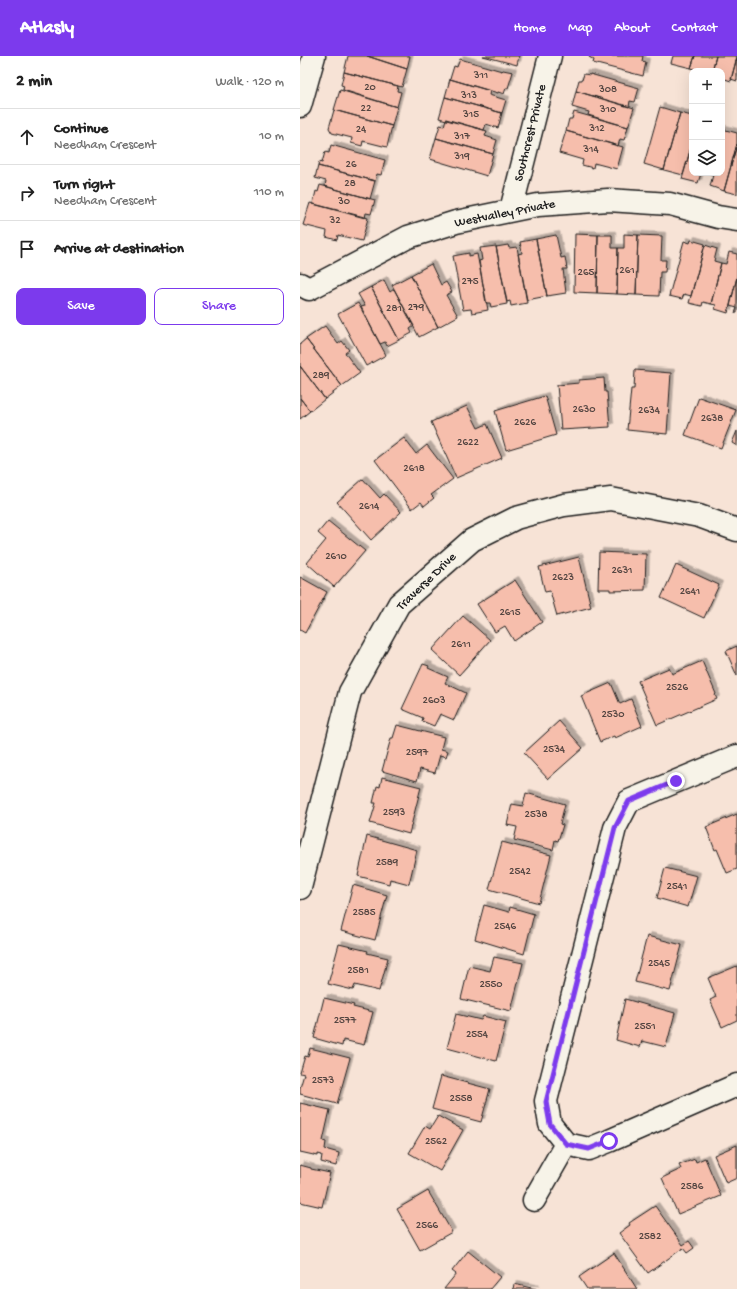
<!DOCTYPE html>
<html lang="en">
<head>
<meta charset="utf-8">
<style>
	:root { --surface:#fff; --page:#f2f2f2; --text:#222; --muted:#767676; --line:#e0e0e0; --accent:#7c3aed }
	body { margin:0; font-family:"Gochi Hand",sans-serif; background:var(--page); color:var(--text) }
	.controls { position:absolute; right:12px; top:12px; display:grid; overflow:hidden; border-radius:8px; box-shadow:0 4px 16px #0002 }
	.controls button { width:36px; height:36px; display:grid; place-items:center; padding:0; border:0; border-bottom:1px solid var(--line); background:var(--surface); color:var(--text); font:20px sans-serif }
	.stop { position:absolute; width:12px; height:12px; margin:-9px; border:3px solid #7c3aed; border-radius:50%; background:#fff }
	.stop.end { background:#7c3aed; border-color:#fff; box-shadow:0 1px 4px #0008 }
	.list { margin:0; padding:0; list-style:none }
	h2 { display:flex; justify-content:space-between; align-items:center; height:52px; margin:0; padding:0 16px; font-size:17px }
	h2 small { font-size:13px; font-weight:400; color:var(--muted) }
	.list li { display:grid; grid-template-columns:26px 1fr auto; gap:12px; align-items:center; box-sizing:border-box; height:56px; padding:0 16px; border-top:1px solid var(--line) }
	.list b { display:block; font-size:15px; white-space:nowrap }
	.list p { margin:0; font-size:13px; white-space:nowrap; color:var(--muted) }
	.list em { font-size:13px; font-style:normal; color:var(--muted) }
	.actions { display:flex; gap:8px; padding:12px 16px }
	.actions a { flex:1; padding:9px 0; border:1px solid var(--accent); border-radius:8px; text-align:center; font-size:14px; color:var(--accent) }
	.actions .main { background:var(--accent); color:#fff }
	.icon { flex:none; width:22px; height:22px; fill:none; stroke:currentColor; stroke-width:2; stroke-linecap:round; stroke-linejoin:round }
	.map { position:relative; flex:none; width:437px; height:1233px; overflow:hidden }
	header { display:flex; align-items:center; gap:24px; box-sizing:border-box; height:56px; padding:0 20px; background:var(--accent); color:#fff }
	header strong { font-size:19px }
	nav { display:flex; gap:22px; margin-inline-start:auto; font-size:14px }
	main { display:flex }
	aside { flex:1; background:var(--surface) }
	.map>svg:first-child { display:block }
	.building { fill:#f6beac; stroke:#1c1c1c; filter:url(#shadow) }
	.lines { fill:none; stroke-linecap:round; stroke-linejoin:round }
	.minor-casing { stroke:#1c1c1c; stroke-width:25 }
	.minor { stroke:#f7f3e8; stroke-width:22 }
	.route { stroke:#7c3aed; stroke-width:5 }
	.labels { text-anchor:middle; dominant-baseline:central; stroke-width:3; stroke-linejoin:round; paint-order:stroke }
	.number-label { font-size:11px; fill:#524440 }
	.street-label { font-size:13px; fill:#1c1c1c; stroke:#f7f3e8 }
</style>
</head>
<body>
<header>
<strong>Atlasly</strong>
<nav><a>Home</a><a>Map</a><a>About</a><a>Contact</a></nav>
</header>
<main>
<aside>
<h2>2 min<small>Walk · 120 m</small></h2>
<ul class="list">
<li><svg class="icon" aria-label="ahead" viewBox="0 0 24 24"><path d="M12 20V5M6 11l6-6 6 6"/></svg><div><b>Continue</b><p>Needham Crescent</p></div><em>10 m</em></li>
<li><svg class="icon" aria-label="right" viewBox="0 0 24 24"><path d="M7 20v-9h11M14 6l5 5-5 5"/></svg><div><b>Turn right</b><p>Needham Crescent</p></div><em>110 m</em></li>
<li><svg class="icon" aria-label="arrive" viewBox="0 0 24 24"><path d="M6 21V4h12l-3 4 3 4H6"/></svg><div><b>Arrive at destination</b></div></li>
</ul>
<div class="actions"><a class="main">Save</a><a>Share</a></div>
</aside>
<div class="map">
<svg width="437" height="1233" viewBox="0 0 437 1233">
	<defs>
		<filter id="shadow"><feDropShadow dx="3.5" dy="-3.5" stdDeviation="0" flood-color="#0004"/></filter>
	</defs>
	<rect width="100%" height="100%" fill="#f7e3d6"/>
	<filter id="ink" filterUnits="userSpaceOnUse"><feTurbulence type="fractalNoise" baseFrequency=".025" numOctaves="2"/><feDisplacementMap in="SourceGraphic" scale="8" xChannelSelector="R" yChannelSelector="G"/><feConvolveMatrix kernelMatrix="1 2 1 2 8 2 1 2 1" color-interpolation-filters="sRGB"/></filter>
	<g filter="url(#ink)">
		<path class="building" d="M48 0H67L107 13 102 31 44 16Z
			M67 0H110L107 13Z
			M183 0H219L217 9Z
			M289 0H343L342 5 346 6 343 20 293 7 294 4 289 1Z
			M373 0H395L391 12 371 7Z
			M395 0H416L412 15H401L391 12Z
			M416 0H437L431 25 422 22V15H412Z
			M437 2V25L431 23Z
			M160 3 202 15 203 14 213 16 208 32H206L204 38 198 36V37L150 23 154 10 157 11Z
			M44 16 98 30 97 35 101 36 97 51 43 34 44 30 41 29Z
			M284 18 290 19V18L339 32 335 46 330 45 329 51 276 35 279 24H282Z
			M150 23 190 35 189 39 206 44 202 57 145 41Z
			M40 34 97 51 92 70 34 54Z
			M276 35 334 52 328 71 288 59 289 56 272 51Z
			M145 41 202 57 198 72 186 68 184 74 139 62Z
			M360 51 380 57 364 114 344 108Z
			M34 54 92 70 87 91 63 85 62 90 51 87 52 82 32 77 29 72Z
			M274 56 328 71 324 84 320 83 318 90 266 75 269 63H272Z
			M380 57 392 60V88L383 119 364 114Z
			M146 63 187 75 185 80 197 84 193 98 136 82 140 69 144 70Z
			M422 73 437 77V88L424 135 410 130 413 119 408 117H422Z
			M266 75 323 91 317 113 294 107 293 112 282 109 283 104 259 97Z
			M136 82 193 98 187 120 130 103Z
			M392 88V117H401L398 127 382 123Z
			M437 88V138L424 135Z
			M31 89 85 104 81 119 77 118 75 125 18 110 19 106 22 107 25 96 29 97Z
			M18 110 75 125 70 143 25 130 26 125 15 122Z
			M20 129 75 144 71 158 66 157 65 162 13 148 16 135 18 136Z
			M10 147 68 162 62 185 38 179 37 184 26 181 27 175 3 169Z
			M275 178 298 179 297 237 274 236Z
			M324 178 338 179 336 239 317 238 318 192H324Z
			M256 179 261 202 265 201 267 213H263L266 237 247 240 236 183Z
			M298 179H312V192H318L317 238 297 237Z
			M338 179 362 180 361 204H366L365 216H360L359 240 336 239Z
			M236 183 247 240 227 244 218 198 222 197 220 186Z
			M391 184 405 188 391 240 384 238 382 243 369 240 384 185 390 187Z
			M208 189 209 192 217 191 227 247 211 250 210 245 207 246 196 191Z
			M405 189 417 193 414 205 421 207 411 248 403 246 402 250 389 247Z
			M196 190 207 248 191 251 190 247H186L179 205 182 204 180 192Z
			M429 196 437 198V221L428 257 415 253 416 249 411 248 421 207 426 208Z
			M169 197V200L177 198 188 254 172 257 171 253 163 254 153 200Z
			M131 208 141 229 146 226 152 236 146 239 158 260 138 271 111 219Z
			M111 219 138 271 119 281 92 229Z
			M437 221V257H435L437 252 430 250Z
			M84 224 90 236 94 233 114 270 110 273 112 277 99 284 71 231Z
			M71 231 99 284 87 290 85 286 80 288 61 251 65 250 58 238Z
			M58 247 86 299 66 310 38 258Z
			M25 270 38 288 42 285 49 294 45 297 60 317 42 330 6 283Z
			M6 283 42 330 25 343 0 310V288Z
			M0 310 25 343 10 355 0 342Z
			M335 314 371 317 367 378 327 374 331 333H334Z
			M304 322 305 336H307L310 371 261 374 257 329 279 327V324Z
			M245 340 256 379 206 394 195 355Z
			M399 341 436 354 421 392 385 379Z
			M0 342 10 355 0 363Z
			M167 350 178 372 187 368 202 402 156 422 131 366Z
			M437 375V390L432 387Z
			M104 382 116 398 127 389 153 423 131 439 134 442 124 450 121 446 112 453 75 404Z
			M63 423 80 442 84 438 101 456 71 484 37 446Z
			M28 465 65 495 34 531 7 507 26 484 18 477Z
			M299 496 346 498 345 534 310 535V533H298Z
			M279 501 291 551 257 560 250 535 245 536 239 511Z
			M376 509 419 529 404 562 361 542Z
			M0 521 27 536 5 577 0 574Z
			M215 524 242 566 214 585 205 570 195 576 177 548Z
			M163 560 190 584 159 619 132 594Z
			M437 590V620L426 595Z
			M402 605 416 638 415 639 417 643 357 669 338 625 369 612 372 618Z
			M123 608 129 610 128 612 148 621 145 627 166 637 154 664 140 658 134 670 122 665 123 662 102 653Z
			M311 627 320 648 331 643 342 670 315 682 314 680 300 686 281 640Z
			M259 665 283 692 248 723 224 697Z
			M97 669 144 681 141 693 148 695 146 701 140 699 135 717 120 713 117 725 82 715 91 682H93Z
			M82 721 121 731 109 778 70 767 76 747H73L77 730 80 731Z
			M226 737 265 748 260 768 263 769 258 785 255 784 253 794 214 784 217 771 207 769 212 748 223 750Z
			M437 758V813L427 817 417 793 415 794 406 771Z
			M67 780 117 794 109 828 90 823 89 828 58 820Z
			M202 786 251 799 239 847 189 833Z
			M365 812 397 820 388 851 357 842Z
			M53 829 87 839 75 884 41 875Z
			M184 849 209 856 210 851 234 858 224 898 175 883Z
			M347 880 382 889 370 935 335 926Z
			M39 888 68 895 67 897 88 902 79 935 55 929 53 934 28 928Z
			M194 901 223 907 211 955 161 943 169 910 190 915Z
			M437 910V964L422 971 410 944 416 941 408 922Z
			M24 942 54 949 53 951 73 956 64 989 43 984 42 990 14 982Z
			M325 943 375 957 366 991 342 985 340 991 316 984Z
			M156 958 181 964 183 960 206 966 196 1005 147 992Z
			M10 992 50 1002 37 1048 0 1038V1032L4 1018 0 1017 5 1000 8 1001Z
			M141 1020 190 1033 181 1066 132 1053Z
			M0 1047 30 1054 23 1085 26 1086 25 1093 39 1097 36 1110 21 1106 22 1099 18 1098V1100L0 1096Z
			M138 1060 163 1074 140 1115 109 1097 125 1070 130 1073Z
			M437 1089V1122L426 1127 414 1099Z
			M405 1102 421 1140 378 1158 362 1122 381 1113 379 1109 395 1103 396 1106Z
			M0 1109 11 1112V1113L30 1117 22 1151 0 1146Z
			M128 1135 152 1176 120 1194 97 1153Z
			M355 1150 383 1189 389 1185 394 1192 387 1197 383 1192 348 1217 319 1177 330 1169 329 1167Z
			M168 1195 200 1221 190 1233H144L156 1218 152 1215Z
			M314 1197 337 1233H287L279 1221Z
			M214 1228 236 1233H213Z"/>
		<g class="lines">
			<defs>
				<path id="minor" d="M0 50 14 0
					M211 154 250 0
					M0 228 9 233 108 181 156 166 238 149 308 144 370 148 418 161 437 164
					M437 700 329 745 315 772 246 1045 250 1068 266 1088 289 1093 309 1085 437 1029
					M0 832 50 636 99 548 172 484 216 462 264 449 311 443 399 460 437 474
					M234 1144 266 1088"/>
			</defs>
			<use href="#minor" class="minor-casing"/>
			<use href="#minor" class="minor"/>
		</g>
	</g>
	<g class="lines" filter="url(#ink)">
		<path class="route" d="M309 1085 289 1093 266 1088 250 1068 246 1046 315 772 329 745 376 725"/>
	</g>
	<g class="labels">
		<g class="number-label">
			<text x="181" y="20">311</text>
			<text x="70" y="32">20</text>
			<text x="308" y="34">308</text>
			<text x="169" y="40">313</text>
			<text x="66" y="53">22</text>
			<text x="308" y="54">310</text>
			<text x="171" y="59">315</text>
			<text x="297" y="73">312</text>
			<text x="61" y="74">24</text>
			<text x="162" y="81">317</text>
			<text x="291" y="94">314</text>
			<text x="162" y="101">319</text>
			<text x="51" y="109">26</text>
			<text x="50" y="128">28</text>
			<text x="44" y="146">30</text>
			<text x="35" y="165">32</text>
			<text x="327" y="215">261</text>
			<text x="286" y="217">265</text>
			<text x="170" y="226">275</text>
			<text x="116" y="252">279</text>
			<text x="94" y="253">281</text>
			<text x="21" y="320">289</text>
			<text x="284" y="354">2630</text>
			<text x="349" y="355">2634</text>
			<text x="412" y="363">2638</text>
			<text x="225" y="367">2626</text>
			<text x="168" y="387">2622</text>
			<text x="114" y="413">2618</text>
			<text x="69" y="451">2614</text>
			<text x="36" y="501">2610</text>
			<text x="322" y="515">2631</text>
			<text x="263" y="522">2623</text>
			<text x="390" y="536">2641</text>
			<text x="210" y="557">2615</text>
			<text x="161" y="589">2611</text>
			<text x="377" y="632">2526</text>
			<text x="134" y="645">2603</text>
			<text x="313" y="659">2530</text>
			<text x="254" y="694">2534</text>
			<text x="117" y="697">2597</text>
			<text x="94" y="757">2593</text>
			<text x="236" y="759">2538</text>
			<text x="87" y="807">2589</text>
			<text x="220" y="816">2542</text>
			<text x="377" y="831">2541</text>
			<text x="64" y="857">2585</text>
			<text x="205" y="871">2546</text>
			<text x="359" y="908">2545</text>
			<text x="58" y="915">2581</text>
			<text x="191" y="929">2550</text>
			<text x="45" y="965">2577</text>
			<text x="345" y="971">2551</text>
			<text x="177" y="979">2554</text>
			<text x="23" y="1025">2573</text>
			<text x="161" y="1043">2558</text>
			<text x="136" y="1086">2562</text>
			<text x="392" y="1131">2586</text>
			<text x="127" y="1170">2566</text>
			<text x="350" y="1181">2582</text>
		</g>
		<g class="street-label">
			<text transform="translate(231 77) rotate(-76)">Southcrest Private</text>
			<text transform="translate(205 158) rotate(-11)">Westvalley Private</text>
			<text transform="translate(127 526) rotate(-44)">Traverse Drive</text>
		</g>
	</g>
</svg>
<div class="controls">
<button>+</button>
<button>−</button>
<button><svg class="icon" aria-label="layers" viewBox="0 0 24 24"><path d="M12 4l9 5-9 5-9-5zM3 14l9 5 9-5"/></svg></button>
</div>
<div class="stop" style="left:309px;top:1085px"></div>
<div class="stop end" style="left:376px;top:725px"></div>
</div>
</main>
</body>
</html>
